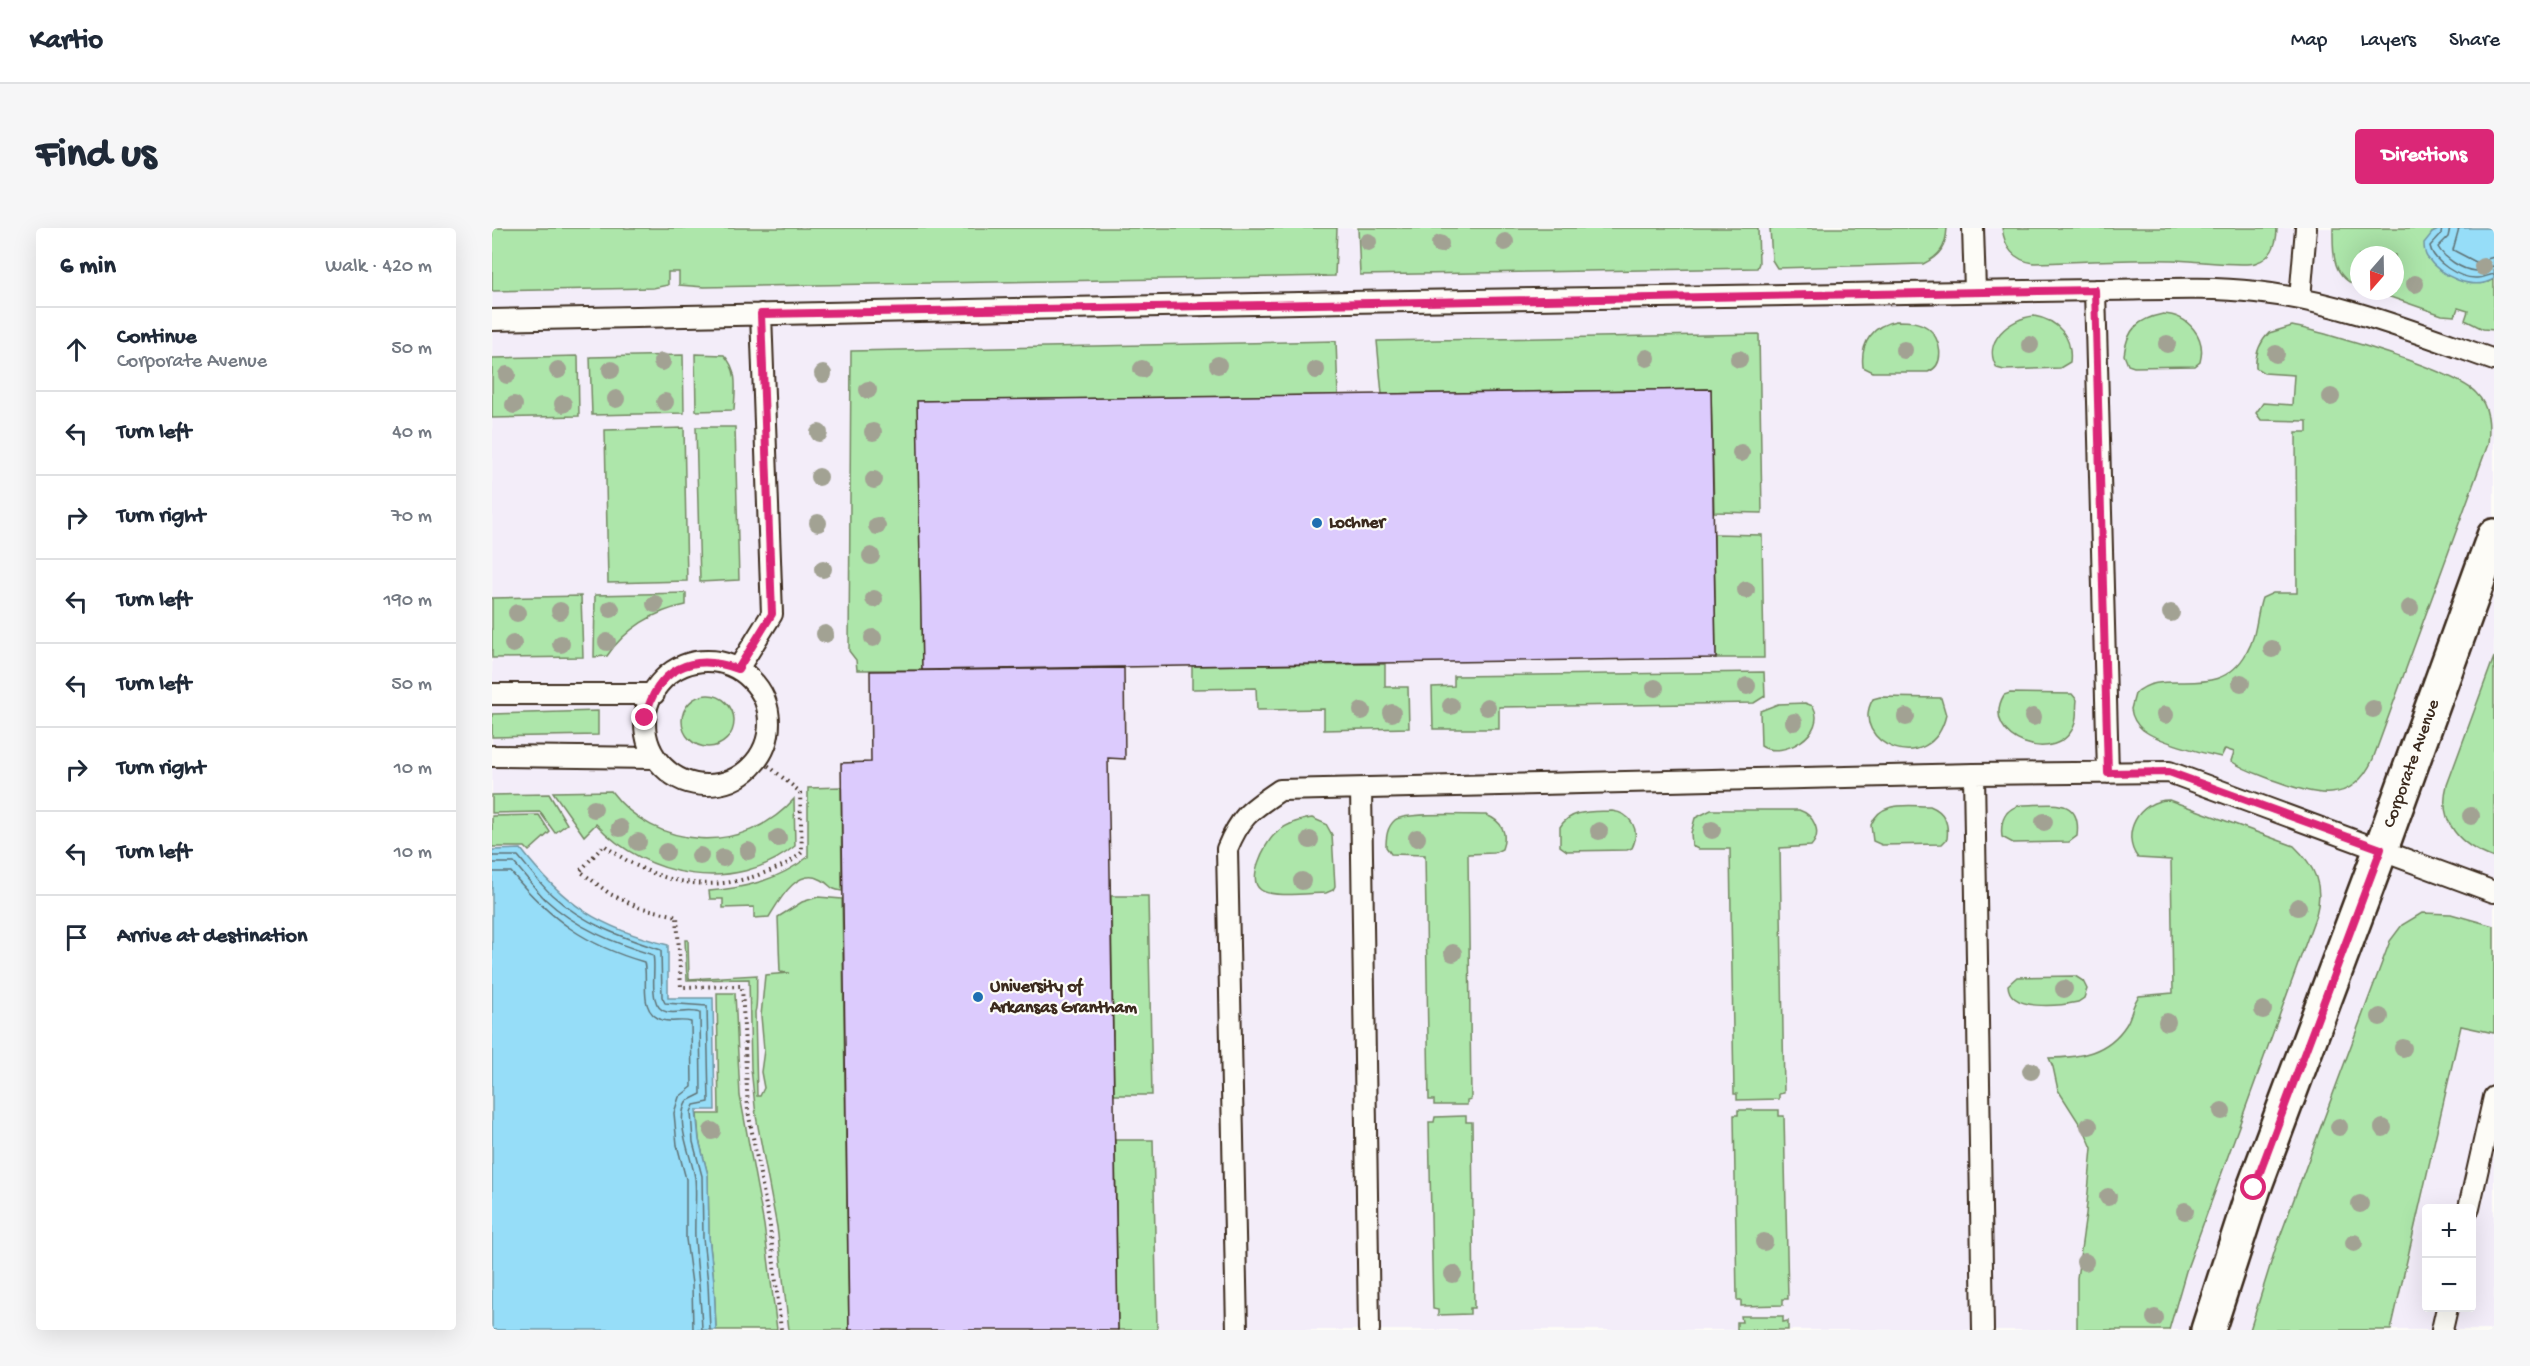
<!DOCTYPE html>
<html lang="en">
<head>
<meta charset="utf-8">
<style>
	:root { --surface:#fff; --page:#f6f6f7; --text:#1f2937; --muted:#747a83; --line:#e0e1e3; --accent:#db2777 }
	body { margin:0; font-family:"Gochi Hand",sans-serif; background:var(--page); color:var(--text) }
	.controls { position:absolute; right:18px; bottom:18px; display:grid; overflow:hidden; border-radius:6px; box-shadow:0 6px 24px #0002 }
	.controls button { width:54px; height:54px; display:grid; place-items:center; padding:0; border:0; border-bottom:2px solid var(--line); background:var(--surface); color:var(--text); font:30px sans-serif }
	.compass { position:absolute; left:1858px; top:18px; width:54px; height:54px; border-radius:50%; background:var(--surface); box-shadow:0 6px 24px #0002; rotate:200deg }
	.stop { position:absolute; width:18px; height:18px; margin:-14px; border:4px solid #db2777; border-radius:50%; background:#fff }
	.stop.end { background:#db2777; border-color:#fff; box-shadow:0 2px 6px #0008 }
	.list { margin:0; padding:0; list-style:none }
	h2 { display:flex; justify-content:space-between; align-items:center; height:78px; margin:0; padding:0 24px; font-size:26px }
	h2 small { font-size:20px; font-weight:400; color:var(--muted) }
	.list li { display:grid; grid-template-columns:39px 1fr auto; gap:18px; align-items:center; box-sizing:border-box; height:84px; padding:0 24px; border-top:2px solid var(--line) }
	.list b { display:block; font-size:22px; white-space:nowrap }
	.list p { margin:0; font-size:20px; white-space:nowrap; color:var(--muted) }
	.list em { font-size:20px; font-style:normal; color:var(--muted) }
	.icon { flex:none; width:33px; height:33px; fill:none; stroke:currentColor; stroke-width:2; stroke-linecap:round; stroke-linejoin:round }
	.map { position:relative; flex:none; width:2002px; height:1102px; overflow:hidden; border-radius:6px }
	header { display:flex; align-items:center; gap:36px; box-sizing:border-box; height:84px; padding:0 30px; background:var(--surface); border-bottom:2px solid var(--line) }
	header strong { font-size:28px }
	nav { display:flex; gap:33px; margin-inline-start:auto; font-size:21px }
	.intro { display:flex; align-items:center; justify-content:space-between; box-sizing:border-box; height:144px; padding:0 36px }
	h1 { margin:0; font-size:42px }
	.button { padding:15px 27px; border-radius:6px; background:var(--accent); color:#fff; font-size:21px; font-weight:700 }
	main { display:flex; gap:36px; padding:0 36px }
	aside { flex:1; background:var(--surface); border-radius:6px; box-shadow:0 6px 24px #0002 }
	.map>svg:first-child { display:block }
	.built { fill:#f3edf9; fill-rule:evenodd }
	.green { fill:#ade6aa; stroke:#748864; stroke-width:1.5 }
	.water { fill:#96ddf8; stroke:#7295a1; stroke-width:1.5 }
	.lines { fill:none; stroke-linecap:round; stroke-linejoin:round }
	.shore { stroke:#5f7275; stroke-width:1.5 }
	.building { fill:#dccbfd; stroke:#3b2a1e; stroke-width:1.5 }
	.lane-casing { stroke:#3b2a1e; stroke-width:24 }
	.street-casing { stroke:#3b2a1e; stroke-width:38 }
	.path { stroke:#3b2a1e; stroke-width:4; stroke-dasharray:1.5 4.5; stroke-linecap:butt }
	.lane { stroke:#fdfcf7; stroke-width:20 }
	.street { stroke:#fdfcf7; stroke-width:33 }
	.tree { fill:#a2a293 }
	.route { stroke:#db2777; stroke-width:8 }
	.poi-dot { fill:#1f6fb2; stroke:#fdfcf7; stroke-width:2 }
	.labels { text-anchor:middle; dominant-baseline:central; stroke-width:4.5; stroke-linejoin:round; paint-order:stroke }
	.poi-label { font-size:18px; font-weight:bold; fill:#3b2a1e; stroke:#fdfcf7; text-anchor:start }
	.street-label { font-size:18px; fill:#3b2a1e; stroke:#fdfcf7 }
</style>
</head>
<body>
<header>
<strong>Kartio</strong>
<nav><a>Map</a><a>Layers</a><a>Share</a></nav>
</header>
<div class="intro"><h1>Find us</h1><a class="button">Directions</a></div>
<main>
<aside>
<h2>6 min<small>Walk · 420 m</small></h2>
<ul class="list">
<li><svg class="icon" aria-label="ahead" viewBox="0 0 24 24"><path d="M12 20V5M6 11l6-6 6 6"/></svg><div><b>Continue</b><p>Corporate Avenue</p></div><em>50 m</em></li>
<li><svg class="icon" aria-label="left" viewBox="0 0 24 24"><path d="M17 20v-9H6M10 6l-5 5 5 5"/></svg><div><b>Turn left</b></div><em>40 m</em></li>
<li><svg class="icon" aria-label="right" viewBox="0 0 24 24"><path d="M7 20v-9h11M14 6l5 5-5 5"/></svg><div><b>Turn right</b></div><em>70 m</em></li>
<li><svg class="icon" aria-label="left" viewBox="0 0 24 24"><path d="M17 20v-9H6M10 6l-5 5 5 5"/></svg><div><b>Turn left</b></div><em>190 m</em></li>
<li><svg class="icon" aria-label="left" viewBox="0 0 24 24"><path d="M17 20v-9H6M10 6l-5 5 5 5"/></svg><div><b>Turn left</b></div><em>50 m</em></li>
<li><svg class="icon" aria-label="right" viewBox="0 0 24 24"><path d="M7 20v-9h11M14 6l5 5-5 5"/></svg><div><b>Turn right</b></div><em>10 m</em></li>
<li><svg class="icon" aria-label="left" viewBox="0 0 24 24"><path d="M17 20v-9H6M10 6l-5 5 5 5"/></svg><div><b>Turn left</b></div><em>10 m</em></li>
<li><svg class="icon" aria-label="arrive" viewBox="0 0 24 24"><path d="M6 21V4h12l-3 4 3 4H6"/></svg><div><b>Arrive at destination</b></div></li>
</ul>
</aside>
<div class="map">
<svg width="2002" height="1102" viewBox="0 0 2002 1102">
	<rect width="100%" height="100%" fill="#fdfcf7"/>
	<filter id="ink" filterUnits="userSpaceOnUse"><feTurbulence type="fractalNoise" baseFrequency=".0167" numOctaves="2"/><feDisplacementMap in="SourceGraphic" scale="12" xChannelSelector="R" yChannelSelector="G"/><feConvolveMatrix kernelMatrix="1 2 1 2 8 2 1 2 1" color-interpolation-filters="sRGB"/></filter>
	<g filter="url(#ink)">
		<path class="built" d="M0 0H2002V1102H0ZM1867 27H1903V63H1867ZM1934 980H1980V1080H1934Z"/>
		<path class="green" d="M0 0H845L843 48 212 59 187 57V44H176V57L161 60 0 63Z
			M866 0H1266L1267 35 1265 40 868 47Z
			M1278 0H1455C1454 19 1448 28 1431 36L1285 40 1280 32Z
			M1510 0H1785C1785 17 1780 30 1763 35 1750 39 1698 32 1680 32 1634 31 1588 34 1542 35 1521 32 1513 20 1510 0Z
			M1841 0H1950L1940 5 1997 54 2002 51V102L1991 101 1973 92 1976 83 1966 80 1963 88 1950 87 1881 63H1903V27H1867V59C1839 48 1841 25 1841 0Z
			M1671 86C1696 87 1715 109 1708 134L1703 138 1642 139 1636 137 1632 127C1635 101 1646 91 1671 86Z
			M1542 88C1566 92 1581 109 1578 134L1568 140 1512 142 1505 140C1489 114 1518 90 1542 88Z
			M1404 93C1416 93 1426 93 1436 100 1449 110 1454 137 1436 144H1381L1371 139C1368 115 1381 97 1404 93Z
			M1800 98C1833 104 1964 143 1984 165 1998 179 1998 198 1996 216L1881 531C1859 580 1821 566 1781 552 1766 546 1752 542 1739 533L1742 524 1733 521 1729 529C1710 525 1665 513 1651 502 1645 497 1640 489 1639 481L1643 466C1671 437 1726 477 1755 424 1765 407 1764 388 1770 370L1781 365H1805L1804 204H1815V193L1769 192 1764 185 1771 175 1800 177 1802 147 1772 145 1764 140C1763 126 1768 114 1777 105Z
			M1267 106 1270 285 1222 284 1219 161 890 166 885 113Z
			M844 113 846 167 426 173 430 442H365L364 432 357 423 359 123Z
			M203 126 232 127C247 143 243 162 242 182L204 183Z
			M191 127 192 185 100 187 98 129Z
			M86 128 87 188 0 190V130Z
			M243 199 247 352 208 354 204 199Z
			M192 200 195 353 116 355 113 202Z
			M1222 306 1270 307 1272 430H1224Z
			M194 365V377C162 383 133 401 115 428L102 429 103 367Z
			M89 368 91 429 0 430V370Z
			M2002 429V630C1969 618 1945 595 1955 557Z
			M893 436V459H916L917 500 832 502V481L765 482 764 460 700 461V438Z
			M1272 444 1273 468 1262 475 1007 479V501H941L940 459 962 458V448Z
			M1518 465 1580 466 1585 472C1584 479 1585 488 1583 495 1568 541 1486 511 1512 467Z
			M190 493a26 26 0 1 1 52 0a26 26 0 1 1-52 0Z
			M1388 469 1449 470 1454 487C1439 552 1355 515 1381 471Z
			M1313 475 1321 478C1336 505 1291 532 1269 518L1268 483 1286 476Z
			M106 483V507L0 509V486Z
			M349 559 350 663C337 661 340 658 330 652 305 638 287 673 277 689L262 690V679L231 680V671H218L217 663C254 660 286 652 316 629V560Z
			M119 563C163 622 252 628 302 571L303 618C243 667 154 650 104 596L92 608 61 564Z
			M57 566 75 596 63 605 48 584 0 585V567Z
			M1677 572 1802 618C1823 638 1832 658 1824 687L1694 1043 1677 1102H1585V1050L1594 986 1600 920 1594 906 1566 862 1561 839 1557 830C1587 830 1616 825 1634 797 1640 788 1640 776 1647 768L1681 765 1679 632 1646 630C1628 607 1646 572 1677 572Z
			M1530 577C1558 577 1590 568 1585 608L1577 614 1521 615 1510 609C1508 593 1513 580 1530 577Z
			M1438 578C1453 584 1457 595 1455 611L1450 616 1390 617 1381 613 1379 597C1388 572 1416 578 1438 578Z
			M1219 582H1307C1322 587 1331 605 1319 618L1288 620 1292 865 1287 866V871L1245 872V866H1242L1238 621H1206L1200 618 1199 605 1203 590Z
			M1120 583C1139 585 1149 602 1140 620L1135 622 1075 623 1068 618V599C1079 581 1101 584 1120 583Z
			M47 587 58 604 37 623 33 619H0V588Z
			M994 587C1010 593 1016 605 1010 621L1002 625 976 626 979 871 975 872V877H942V872H937L933 627 899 626 894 619C894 609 895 599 903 592 914 584 976 587 994 587Z
			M820 590 834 596 840 607 843 658 841 662 834 665C820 665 780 670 769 662 754 652 773 616 782 607 792 597 806 592 820 590Z
			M619 668H656L660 867H622Z
			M326 669 350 671 357 1102H297L285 999 264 888 259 840 257 751 195 752 193 712H196L197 751 265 747C264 757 266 777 263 784L265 868H268L272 860 269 844 272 822 269 788 273 747 297 745 288 744 286 689 310 674Z
			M1930 685 1959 686 2002 698V805L1969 798 1899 1102H1758L1783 1022 1898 713 1910 697Z
			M1583 748 1591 753 1595 761 1592 770 1586 774C1567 778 1517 784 1516 757L1525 749Z
			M225 765H243L248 868 272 997 285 1102H224L222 1054 217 1009 216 947 207 912 205 886H227Z
			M1246 882H1287V888H1292L1296 1071H1291V1077L1249 1078V1072H1245L1242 887H1246Z
			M972 888H974V894H980L982 1080H978V1086L946 1087V1082L941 1081 937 894H942L943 889Z
			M623 912H661L665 1102H626Z
			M1249 1088H1291V1094L1296 1093V1102H1245V1094H1250Z"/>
		<path class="water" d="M1950 0H2002V51C1981 64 1948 48 1935 29 1933 26 1932 20 1932 15L1940 5Z
			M29 621C72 677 108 700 176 717V770H221L223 882H204L207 912 216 947 217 1009 222 1054 224 1102H0V622Z"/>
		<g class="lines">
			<path class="shore" d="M1950 0 1949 6 1938 18C1941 34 1967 50 1983 50 1990 51 1996 47 2002 46
				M1958 0 1956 9 1946 19C1952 30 1970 42 1983 43 1990 43 1995 39 2002 38
				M1967 0 1961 22 1984 34 2002 29
				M0 628H26C37 641 47 655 60 667 92 696 129 709 169 722L170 769 173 775 215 778 217 874 202 877 199 884 201 914 210 948 211 1010 216 1055 218 1102
				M0 635H22C33 647 42 660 53 671 84 700 122 715 161 727 165 742 154 779 175 784 186 786 198 781 208 785L209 866 195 873C182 893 200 929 203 950 205 969 202 990 203 1010 205 1041 209 1071 210 1102
				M0 644H19C58 691 93 717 152 734 157 753 145 783 170 792 180 795 190 791 199 794L200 859 187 869 182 885 185 917 194 951V1011L200 1056 201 1102"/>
		</g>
		<path class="building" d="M1219 161 1224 430 430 442 425 173Z
			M632 440 633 531 616 530 626 1102H357L349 535 379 534 378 443Z"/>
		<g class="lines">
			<defs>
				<path id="lane" d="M1481 0 1483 62
					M1808 71 1814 0
					M0 92 856 74 1603 62
					M153 495a62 62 0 1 1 124 0a62 62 0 1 1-124 0Z
					M246 441 280 386 269 86
					M0 466H162
					M0 528 163 530
					M1616 545 1603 62C1656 62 1711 58 1764 64 1846 73 1925 105 2002 132
					M1482 546 1491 1102
					M869 561 877 1102
					M1977 980 2002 869
					M745 1102 735 621C749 587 759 582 788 562L1482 546 1677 544 2002 664
					M1950 1102 1955 1080"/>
				<g id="street">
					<path id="s1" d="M1716 1102 1762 960 1889 621 2002 308"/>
				</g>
			</defs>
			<use href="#lane" class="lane-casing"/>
			<use href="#street" class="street-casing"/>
			<path class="path" d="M267 530 308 564 310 624C300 635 284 641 269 646 213 667 159 653 112 617L88 643 118 666 146 679 185 688 189 759 250 758 256 883 278 999 289 1102"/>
			<use href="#lane" class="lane"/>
			<use href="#street" class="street"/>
		</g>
		<g class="tree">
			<circle cx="876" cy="14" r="9"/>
			<circle cx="1013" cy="14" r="9"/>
			<circle cx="948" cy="16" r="9"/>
			<circle cx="1991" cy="39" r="9"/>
			<circle cx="1923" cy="56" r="9"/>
			<circle cx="1675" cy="116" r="9"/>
			<circle cx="1538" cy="117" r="9"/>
			<circle cx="1412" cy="122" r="9"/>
			<circle cx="1784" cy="126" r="9"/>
			<circle cx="1155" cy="130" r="9"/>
			<circle cx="1247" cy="131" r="9"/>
			<circle cx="170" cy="134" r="9"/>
			<circle cx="726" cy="137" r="9"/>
			<circle cx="650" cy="141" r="9"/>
			<circle cx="66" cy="142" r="9"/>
			<circle cx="119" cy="142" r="9"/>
			<circle cx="824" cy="142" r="9"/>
			<circle cx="331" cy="146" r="9"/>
			<circle cx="15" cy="147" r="9"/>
			<circle cx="376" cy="162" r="9"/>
			<circle cx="1839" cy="169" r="9"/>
			<circle cx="124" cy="171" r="9"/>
			<circle cx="173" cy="174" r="9"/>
			<circle cx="71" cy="176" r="9"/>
			<circle cx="22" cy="177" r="9"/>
			<circle cx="381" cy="204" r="9"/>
			<circle cx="327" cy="205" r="9"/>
			<circle cx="1249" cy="225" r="9"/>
			<circle cx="327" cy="249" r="9"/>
			<circle cx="382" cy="252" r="9"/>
			<circle cx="326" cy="295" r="9"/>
			<circle cx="385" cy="298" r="9"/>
			<circle cx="379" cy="328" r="9"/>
			<circle cx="331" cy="341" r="9"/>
			<circle cx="1254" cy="362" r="9"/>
			<circle cx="382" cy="371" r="9"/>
			<circle cx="163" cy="376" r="9"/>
			<circle cx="1918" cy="380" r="9"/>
			<circle cx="119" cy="381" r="9"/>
			<circle cx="68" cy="383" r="9"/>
			<circle cx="25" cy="385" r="9"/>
			<circle cx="1679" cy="385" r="9"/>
			<circle cx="333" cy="406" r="9"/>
			<circle cx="381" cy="410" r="9"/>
			<circle cx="115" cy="414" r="9"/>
			<circle cx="21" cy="416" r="9"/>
			<circle cx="69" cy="416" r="9"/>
			<circle cx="1780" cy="421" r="9"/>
			<circle cx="1749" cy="455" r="9"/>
			<circle cx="1255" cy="458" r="9"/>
			<circle cx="1163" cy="460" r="9"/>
			<circle cx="959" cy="478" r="9"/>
			<circle cx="995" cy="479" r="9"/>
			<circle cx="1881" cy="481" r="9"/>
			<circle cx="870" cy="483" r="9"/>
			<circle cx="900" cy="485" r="9"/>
			<circle cx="1673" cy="487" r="9"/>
			<circle cx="1414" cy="489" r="9"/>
			<circle cx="1541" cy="489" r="9"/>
			<circle cx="1302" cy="494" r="9"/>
			<circle cx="102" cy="581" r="9"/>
			<circle cx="1979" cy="588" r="9"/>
			<circle cx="1552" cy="594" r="9"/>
			<circle cx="128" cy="600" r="9"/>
			<circle cx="1220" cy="602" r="9"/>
			<circle cx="1107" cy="603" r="9"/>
			<circle cx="286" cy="610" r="9"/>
			<circle cx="925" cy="610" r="9"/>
			<circle cx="818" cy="612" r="9"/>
			<circle cx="146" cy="614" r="9"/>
			<circle cx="256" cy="623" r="9"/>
			<circle cx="174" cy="624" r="9"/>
			<circle cx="208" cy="628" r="9"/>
			<circle cx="231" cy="630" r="9"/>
			<circle cx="810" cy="653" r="9"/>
			<circle cx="1806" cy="679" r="9"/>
			<circle cx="961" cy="725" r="9"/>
			<circle cx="1572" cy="761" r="9"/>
			<circle cx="1771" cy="782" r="9"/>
			<circle cx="1888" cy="789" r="9"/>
			<circle cx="1675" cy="794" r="9"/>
			<circle cx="1911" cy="820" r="9"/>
			<circle cx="1539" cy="843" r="9"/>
			<circle cx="1730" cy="883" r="9"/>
			<circle cx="1597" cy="898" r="9"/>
			<circle cx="1847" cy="899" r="9"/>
			<circle cx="1891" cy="900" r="9"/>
			<circle cx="220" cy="903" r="9"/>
			<circle cx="1616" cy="969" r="9"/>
			<circle cx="1868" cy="976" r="9"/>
			<circle cx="1693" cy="983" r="9"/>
			<circle cx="1272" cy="1014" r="9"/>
			<circle cx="1862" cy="1015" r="9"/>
			<circle cx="1593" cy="1034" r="9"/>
			<circle cx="961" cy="1046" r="9"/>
			<circle cx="1663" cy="1090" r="9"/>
		</g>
	</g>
	<g class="lines" filter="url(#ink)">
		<path class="route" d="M153 490C165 441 199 424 246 441L280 386 269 86 1603 62 1616 545 1677 544 1889 621 1762 960"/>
	</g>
	<g class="poi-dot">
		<circle cx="825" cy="295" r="6"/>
		<circle cx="486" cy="769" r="6"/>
	</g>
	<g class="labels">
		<g class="poi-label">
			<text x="837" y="295">Lochner</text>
			<text x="498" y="759">University of<tspan x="498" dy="21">Arkansas Grantham</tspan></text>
		</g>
		<g class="street-label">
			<text stroke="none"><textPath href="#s1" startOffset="602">Corporate Avenue</textPath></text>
		</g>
	</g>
</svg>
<div class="controls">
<button>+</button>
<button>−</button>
</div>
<svg class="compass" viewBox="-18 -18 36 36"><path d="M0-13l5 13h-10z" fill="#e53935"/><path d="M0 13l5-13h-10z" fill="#747a83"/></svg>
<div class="stop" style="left:1762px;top:960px"></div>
<div class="stop end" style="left:153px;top:490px"></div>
</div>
</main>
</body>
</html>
